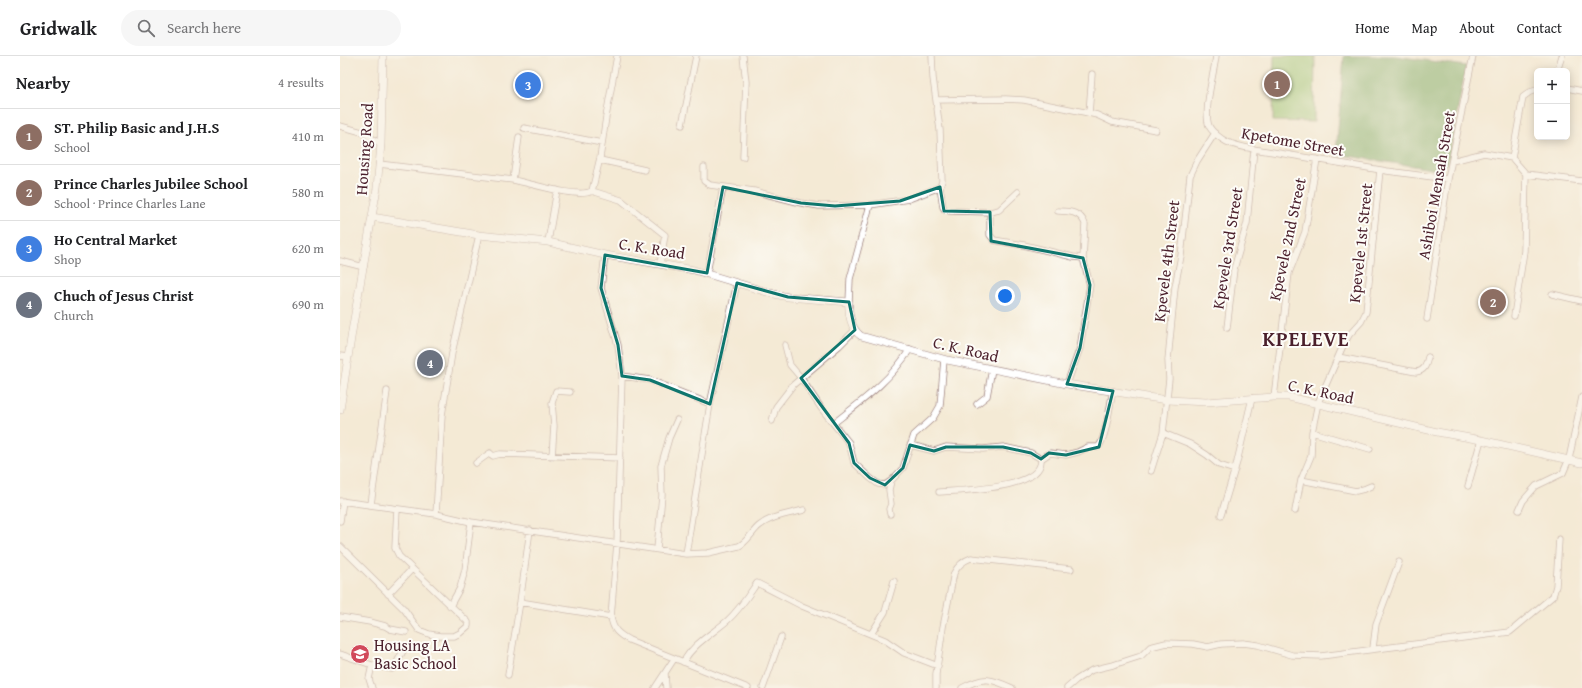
<!DOCTYPE html>
<html lang="en">
<head>
<meta charset="utf-8">
<style>
	:root { --surface:#fff; --page:#f6f6f6; --text:#202124; --muted:#757577; --line:#e0e0e0; --accent:#d1495b }
	body { margin:0; font-family:"Gentium Book Plus",serif; background:var(--page); color:var(--text) }
	.controls { position:absolute; right:12px; top:12px; display:grid; overflow:hidden; border-radius:6px; box-shadow:0 2px 10px #0003 }
	.controls button { width:36px; height:36px; display:grid; place-items:center; padding:0; border:0; border-bottom:1px solid var(--line); background:var(--surface); color:var(--text); font:20px sans-serif }
	.you { position:absolute; left:665px; top:240px; width:14px; height:14px; margin:-10px; border:3px solid #fff; border-radius:50%; background:#1a73e8; box-shadow:0 0 0 6px #1a73e833 }
	.badge { display:grid; place-items:center; width:26px; height:26px; border-radius:50%; background:var(--accent); color:#fff; font-size:13px; font-weight:700 }
	.pin { position:absolute; translate:-50% -50%; border:2px solid #fff; box-shadow:0 1px 4px #0006 }
	.list { margin:0; padding:0; list-style:none }
	h2 { display:flex; justify-content:space-between; align-items:center; height:52px; margin:0; padding:0 16px; font-size:17px }
	h2 small { font-size:13px; font-weight:400; color:var(--muted) }
	.list li { display:grid; grid-template-columns:26px 1fr auto; gap:12px; align-items:center; box-sizing:border-box; height:56px; padding:0 16px; border-top:1px solid var(--line) }
	.list b { display:block; font-size:15px; white-space:nowrap }
	.list p { margin:0; font-size:13px; white-space:nowrap; color:var(--muted) }
	.list em { font-size:13px; font-style:normal; color:var(--muted) }
	.icon { flex:none; width:22px; height:22px; fill:none; stroke:currentColor; stroke-width:2; stroke-linecap:round; stroke-linejoin:round }
	.map { position:relative; flex:none; width:1242px; height:632px; overflow:hidden }
	header { display:flex; align-items:center; gap:24px; box-sizing:border-box; height:56px; padding:0 20px; background:var(--surface); border-bottom:1px solid var(--line) }
	header strong { font-size:19px }
	nav { display:flex; gap:22px; margin-inline-start:auto; font-size:14px }
	.search { width:280px; height:36px; background:var(--page); display:flex; align-items:center; gap:10px; box-sizing:border-box; padding:0 14px; border-radius:22px; color:var(--muted); font-size:15px }
	main { display:flex }
	aside { flex:1; background:var(--surface) }
	.map>svg:first-child { display:block }
	.green { fill:#98c573; stroke:#71724f }
	.forest { fill:#7aaa65; stroke:#626448 }
	.lines { fill:none; stroke-linecap:round; stroke-linejoin:round }
	.minor-casing { stroke:#9f8480; stroke-width:7 }
	.tertiary-casing { stroke:#9f8480; stroke-width:8 }
	.minor { stroke:#fff; stroke-width:5.5 }
	.tertiary { stroke:#fff; stroke-width:7 }
	.marked { fill:none; stroke:#0f766e; stroke-width:3; stroke-linejoin:round }
	.labels { text-anchor:middle; dominant-baseline:central; stroke-width:4; stroke-linejoin:round; paint-order:stroke }
	.street-label { font-size:16px; fill:#4a1f2b; stroke:#fdfcf7 }
	.poi-label { font-size:16px; fill:#4a1f2b; stroke:#fdfcf7; text-anchor:start }
	.district-label { font-size:20px; font-weight:bold; letter-spacing:1px; fill:#4a1f2b; stroke:#fdfcf7 }
</style>
</head>
<body>
<header>
<strong>Gridwalk</strong>
<div class="search"><svg class="icon" aria-label="search" viewBox="0 0 24 24"><circle cx="10" cy="10" r="6"/><path d="M15 15l6 6"/></svg>Search here</div>
<nav><a>Home</a><a>Map</a><a>About</a><a>Contact</a></nav>
</header>
<main>
<aside>
<h2>Nearby<small>4 results</small></h2>
<ul class="list">
<li><span class="badge" style="background:#8d6e63">1</span><div><b>ST. Philip Basic and J.H.S</b><p>School</p></div><em>410 m</em></li>
<li><span class="badge" style="background:#8d6e63">2</span><div><b>Prince Charles Jubilee School</b><p>School · Prince Charles Lane</p></div><em>580 m</em></li>
<li><span class="badge" style="background:#3f7fe0">3</span><div><b>Ho Central Market</b><p>Shop</p></div><em>620 m</em></li>
<li><span class="badge" style="background:#6b7280">4</span><div><b>Chuch of Jesus Christ</b><p>Church</p></div><em>690 m</em></li>
</ul>
</aside>
<div class="map">
<svg width="1242" height="632" viewBox="0 0 1242 632">
	<rect width="100%" height="100%" fill="#fdfcf7"/>
	<filter id="ink" filterUnits="userSpaceOnUse"><feTurbulence type="fractalNoise" baseFrequency=".025" numOctaves="2"/><feDisplacementMap in="SourceGraphic" scale="8" xChannelSelector="R" yChannelSelector="G"/><feConvolveMatrix kernelMatrix="1 2 1 2 8 2 1 2 1" color-interpolation-filters="sRGB"/></filter>
	<filter id="wash" filterUnits="userSpaceOnUse"><feTurbulence type="fractalNoise" baseFrequency=".012" numOctaves="4" result="noise"/><feDisplacementMap in="SourceGraphic" scale="16" xChannelSelector="R" yChannelSelector="G"/><feGaussianBlur stdDeviation="0.9" result="paint"/><feColorMatrix in="noise" values="0 0 0 0 0 0 0 0 0 0 0 0 0 0 0 0 0 1.4 0 .05"/><feComposite in="paint" operator="in"/></filter>
	<g filter="url(#wash)">
		<rect width="100%" height="100%" fill="#f4ead5"/>
		<path class="green" d="M934 0H975L974 66 933 65Z"/>
		<path class="forest" d="M1004 0H1055L1126 10 1108 107 1098 114 996 98Z"/>
	</g>
	<g filter="url(#ink)">
		<g class="lines">
			<defs>
				<path id="minor" d="M876 0C874 17 863 55 869 70 872 76 881 83 887 86 898 91 909 92 920 94L1047 115 1108 123
					M1217 15 1222 0
					M1227 32 1242 35
					M596 44 666 43 684 44 744 56 757 59 772 66 816 74
					M749 57 752 18
					M342 69 356 0
					M0 70 22 76 41 88
					M184 72 262 87
					M875 77 857 105 850 120 841 200 835 231 828 304 829 323 823 377 850 388 867 399 879 409 895 414
					M179 81 173 124C190 127 238 143 252 135L260 102 266 61 277 0
					M403 101 406 26 403 0
					M1172 102 1183 41 1190 36 1197 34
					M260 104 305 114
					M1112 105 1144 97 1172 102 1186 118 1242 125
					M39 108 173 124
					M364 111V125L370 129 414 135 461 147 479 150 530 149
					M600 131 603 151 605 154 610 155 650 156 659 154 678 136
					M252 135 281 144 325 179 320 208
					M718 155C729 155 741 156 745 168L743 202 750 229 740 292 727 328
					M650 156V179L654 184 684 189 733 201 743 202
					M208 186 217 134
					M265 199 261 232 278 289 282 320 277 487 271 561C273 574 278 578 289 584L408 632
					M0 205 24 211
					M367 217 383 131
					M1212 238 1242 245
					M509 246 510 223 530 149 569 143 600 131 602 125 600 74 593 22 592 0
					M1174 260 1184 195 1186 118
					M1087 263 1108 123 1133 0
					M887 272 894 213 907 167 914 93
					M445 289 450 309 461 322 481 352 509 387 514 407 530 422 538 428 545 429 551 425
					M0 300 8 301
					M998 301 1076 316C1085 315 1086 309 1088 301
					M282 320 310 324 370 348
					M934 341 949 217 965 176 977 103
					M637 348 647 340 652 313
					M432 365 436 351 453 329 499 290 515 274
					M494 367C522 345 551 324 570 293
					M972 376 1030 393
					M570 389 594 395 606 391 643 393 663 391 691 397 701 403 710 397 726 399 738 396 748 391H758C766 385 770 347 773 335
					M212 401 214 370 212 347 216 335 230 336
					M136 407 150 397 153 400 160 398 280 402
					M811 415 823 377
					M961 424 1016 435 1024 433 1031 430
					M1128 430 1141 384
					M599 436C621 434 703 434 701 403
					M0 445 96 458 102 359 112 297 139 179
					M31 448 47 335
					M1179 454 1183 445 1196 430 1223 417 1229 403 1242 341
					M955 455 961 424 971 400 972 376 978 347 1002 292 1009 279 1021 266 1026 256 1040 114
					M96 458 131 466 346 498 368 497 399 490C407 486 412 476 419 470 431 460 449 458 464 454
					M550 458 549 453 551 448 549 434 551 425 563 412 574 379 593 362 600 350 604 304
					M881 459 897 406 912 342
					M0 465 3 445
					M0 490 64 553 79 574 89 578 100 580H114L120 577 128 570V566L59 500 55 492 57 453
					M317 493 322 439 321 410 329 382 337 364
					M346 498 370 348 397 227
					M48 538 72 513
					M180 546 271 561
					M110 550 120 532 125 514 131 466
					M0 561 30 566 45 570 50 573 66 576
					M531 578 545 556 554 525
					M1033 592 1036 568 1059 506
					M0 598 32 609 52 613 55 610 63 595
					M343 606C355 586 371 579 388 564 400 553 408 540 417 527L462 550 545 584 564 597 598 610
					M325 618 326 632
					M168 619 180 546 190 474
					M32 632 29 623 32 609
					M315 632 334 603
					M423 632 441 581
					M596 632V618L603 571 614 517C618 509 623 505 631 502L731 513
					M622 632C644 620 650 622 672 632
					M727 632 736 624 752 614 773 609 801 600 810 591 826 587 853 588 868 591 881 588 903 587 918 589 952 599 981 600 1170 576 1213 540 1216 530 1219 483"/>
				<path id="tertiary" d="M32 161 139 179 208 186 265 199 354 214 430 237 448 241 509 246C508 258 511 273 521 280L607 304 727 328 807 341 828 344 866 346 934 341H949L1097 376 1141 384 1242 407
					M0 354 13 269 37 132 41 88 43 0"/>
			</defs>
			<use href="#minor" class="minor-casing"/>
			<use href="#tertiary" class="tertiary-casing"/>
			<use href="#minor" class="minor"/>
			<use href="#tertiary" class="tertiary"/>
		</g>
	</g>
	<path d="M0 0H1242V632H0ZM383 131 461 147 495 150 560 145 600 131 604 155 650 156 651 185 743 202 750 229 749 239 740 292 727 328 773 335 759 391 726 399 709 397 701 403 691 397 663 391H606L594 395 570 389 563 412 545 429 530 422 514 407 509 387 461 322 515 274 509 246 448 241 397 227 370 348 310 324 282 320 278 289 261 232 265 199 367 217Z" fill="#f4ead5" fill-opacity=".55" fill-rule="evenodd"/>
	<path class="marked" d="M383 131 461 147 495 150 560 145 600 131 604 155 650 156 651 185 743 202 750 229 749 239 740 292 727 328 773 335 759 391 726 399 709 397 701 403 691 397 663 391H606L594 395 570 389 563 412 545 429 530 422 514 407 509 387 461 322 515 274 509 246 448 241 397 227 370 348 310 324 282 320 278 289 261 232 265 199 367 217Z"/>
	<defs>
		<symbol id="school-disc" viewBox="-11 -11 22 22"><circle r="9.5" fill="#d1495b" stroke="#fdfcf7"/><path d="M0-5L7-2L0 1L-7-2ZM-4 1L0 2.5L4 1V4Q0 6-4 4Z" fill="#fff"/></symbol>
	</defs>
	<g fill-rule="evenodd">
		<use href="#school-disc" x="9" y="587" width="22" height="22"/>
	</g>
	<g class="labels">
		<g class="street-label">
			<text transform="translate(953 85) rotate(10)">Kpetome Street</text>
			<text transform="translate(24 93) rotate(-86)">Housing Road</text>
			<text transform="translate(1096 129) rotate(-80)">Ashiboi Mensah Street</text>
			<text transform="translate(947 183) rotate(-78)">Kpevele 2nd Street</text>
			<text transform="translate(1020 187) rotate(-84)">Kpevele 1st Street</text>
			<text transform="translate(312 192) rotate(9)">C. K. Road</text>
			<text transform="translate(887 192) rotate(-81)">Kpevele 3rd Street</text>
			<text transform="translate(826 205) rotate(-83)">Kpevele 4th Street</text>
			<text transform="translate(626 293) rotate(13)">C. K. Road</text>
			<text transform="translate(981 335) rotate(12)">C. K. Road</text>
		</g>
		<g class="poi-label">
			<text x="34" y="589">Housing LA<tspan x="34" dy="18">Basic School</tspan></text>
		</g>
		<g class="district-label">
			<text x="966" y="282">KPELEVE</text>
		</g>
	</g>
</svg>
<div class="controls">
<button>+</button>
<button>−</button>
</div>
<div class="you"></div>
<div class="pin badge" style="left:937px;top:28px;background:#8d6e63">1</div>
<div class="pin badge" style="left:1153px;top:246px;background:#8d6e63">2</div>
<div class="pin badge" style="left:188px;top:29px;background:#3f7fe0">3</div>
<div class="pin badge" style="left:90px;top:307px;background:#6b7280">4</div>
</div>
</main>
</body>
</html>
